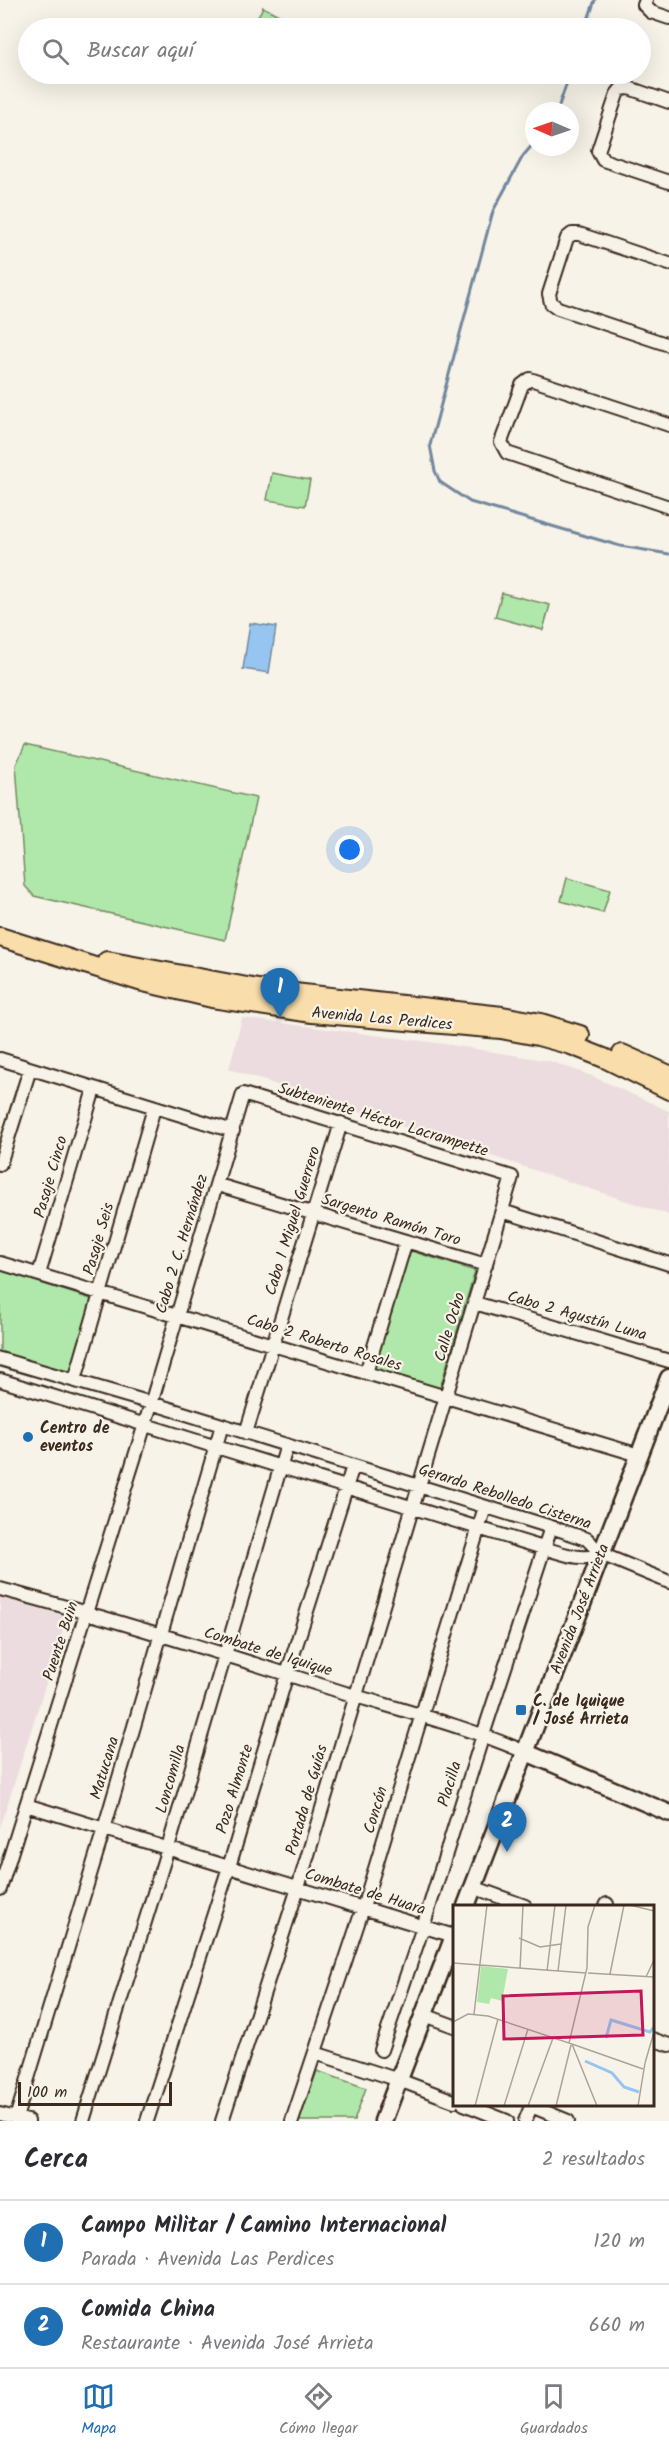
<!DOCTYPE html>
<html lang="es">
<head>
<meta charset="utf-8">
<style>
	:root { --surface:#fff; --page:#f7f7f7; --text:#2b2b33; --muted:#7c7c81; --line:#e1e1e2; --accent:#1f6fb2 }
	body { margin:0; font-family:Kalam,sans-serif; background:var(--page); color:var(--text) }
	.compass { position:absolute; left:525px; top:102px; width:54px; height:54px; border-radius:50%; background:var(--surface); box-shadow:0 6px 24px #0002; rotate:272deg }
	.scale { position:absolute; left:18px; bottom:15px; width:154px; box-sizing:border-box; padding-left:6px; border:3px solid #3b2a1e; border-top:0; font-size:16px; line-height:21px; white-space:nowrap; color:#3b2a1e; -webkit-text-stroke:4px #f7f3e8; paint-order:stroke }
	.you { position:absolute; left:350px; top:850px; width:21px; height:21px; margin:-15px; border:4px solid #fff; border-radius:50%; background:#1a73e8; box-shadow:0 0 0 9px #1a73e833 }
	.badge { display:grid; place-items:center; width:39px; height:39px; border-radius:50%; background:var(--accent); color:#fff; font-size:20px; font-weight:700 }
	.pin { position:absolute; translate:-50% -50px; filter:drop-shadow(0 2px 3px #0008) }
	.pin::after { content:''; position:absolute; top:32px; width:21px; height:18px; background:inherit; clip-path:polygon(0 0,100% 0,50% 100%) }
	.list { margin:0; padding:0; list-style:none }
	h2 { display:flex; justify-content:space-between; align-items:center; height:78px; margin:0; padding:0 24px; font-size:26px }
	h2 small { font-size:20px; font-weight:400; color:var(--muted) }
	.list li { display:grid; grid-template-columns:39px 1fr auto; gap:18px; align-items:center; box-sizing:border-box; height:84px; padding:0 24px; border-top:2px solid var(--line) }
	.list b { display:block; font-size:22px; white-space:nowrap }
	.list p { margin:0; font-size:20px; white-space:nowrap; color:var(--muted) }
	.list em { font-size:20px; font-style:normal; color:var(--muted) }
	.icon { flex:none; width:33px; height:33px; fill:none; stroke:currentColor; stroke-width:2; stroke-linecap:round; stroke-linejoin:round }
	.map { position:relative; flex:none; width:669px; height:2121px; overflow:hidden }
	.search { position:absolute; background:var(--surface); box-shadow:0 6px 24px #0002; left:18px; right:18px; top:18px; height:66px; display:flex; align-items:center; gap:15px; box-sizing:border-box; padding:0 21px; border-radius:33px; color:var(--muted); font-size:22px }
	.sheet { height:246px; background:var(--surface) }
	nav { display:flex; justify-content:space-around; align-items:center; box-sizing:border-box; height:84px; border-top:2px solid var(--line); background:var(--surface); font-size:16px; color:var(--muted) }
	nav a { display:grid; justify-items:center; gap:3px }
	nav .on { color:var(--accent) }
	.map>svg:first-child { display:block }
	.built { fill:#ecdcdf }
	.green { fill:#b0e8ab; stroke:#768964; stroke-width:1.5 }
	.water { fill:#96c5f1; stroke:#72879d; stroke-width:1.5 }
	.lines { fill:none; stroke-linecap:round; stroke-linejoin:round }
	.stream { stroke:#72879d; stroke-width:3 }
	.minor-casing { stroke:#3b2a1e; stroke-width:16 }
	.tertiary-casing { stroke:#3b2a1e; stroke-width:20 }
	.secondary-casing { stroke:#3b2a1e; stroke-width:21 }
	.primary-casing { stroke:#3b2a1e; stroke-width:22 }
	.minor { stroke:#f7f3e8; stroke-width:12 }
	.tertiary { stroke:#f7f3e8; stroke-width:15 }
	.secondary { stroke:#f7f3e8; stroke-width:16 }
	.primary { stroke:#f9ddab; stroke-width:18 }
	.poi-dot { fill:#1f6fb2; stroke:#f7f3e8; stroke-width:2 }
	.labels { text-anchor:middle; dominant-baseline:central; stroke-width:4.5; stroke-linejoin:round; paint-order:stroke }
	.street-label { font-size:16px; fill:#3b2a1e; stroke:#f7f3e8 }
	.poi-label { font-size:16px; font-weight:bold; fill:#3b2a1e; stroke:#f7f3e8; text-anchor:start }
	.inset-river { fill:none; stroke:#96c5f1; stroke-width:3 }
	.inset-road { fill:none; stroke:#aca397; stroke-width:1.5 }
	.view { fill:#c2185b; fill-opacity:0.15; stroke:#c2185b; stroke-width:3 }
	.inset-edge { fill:none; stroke:#3b2a1e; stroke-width:3 }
</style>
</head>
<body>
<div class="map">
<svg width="669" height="2121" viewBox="0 0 669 2121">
	<rect width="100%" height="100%" fill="#f7f3e8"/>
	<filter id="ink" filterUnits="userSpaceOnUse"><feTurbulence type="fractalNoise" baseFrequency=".0167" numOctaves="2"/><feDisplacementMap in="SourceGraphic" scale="12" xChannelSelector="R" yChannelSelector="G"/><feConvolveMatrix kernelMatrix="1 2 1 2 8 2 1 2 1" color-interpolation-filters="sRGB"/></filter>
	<g filter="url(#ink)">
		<path class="built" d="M242 1018 445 1044 550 1061 592 1076 669 1111V1215L229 1069Z
			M0 1596 67 1617 0 1828Z"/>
		<path class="green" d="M263 7 304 28H252Z
			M272 473 310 480 305 506 267 500Z
			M502 593 550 605 543 630 495 617Z
			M25 745 256 798 225 940 34 896 25 886 16 765Z
			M567 878 610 890 603 913 561 901Z
			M408 1250 475 1271 440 1388 373 1370Z
			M0 1270 94 1300 71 1374 0 1352Z
			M317 2071 366 2088 354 2121H299Z"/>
		<path class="water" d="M250 623 276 627 269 673 243 669Z"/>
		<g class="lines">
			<path class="stream" d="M585 28 595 0
				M557 111 570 74
				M534 143 523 156 493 211 430 445 435 471 440 482 470 502 620 546 669 554"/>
			<defs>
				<path id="minor" d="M646 0 644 5 651 12 669 18
					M669 102 629 88 621 89 617 94 598 151 603 160 669 182
					M669 264 579 234H572L567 238 549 294 551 303 558 308 669 345
					M669 425 530 379 522 385 501 442 507 453 669 507
					M0 1059 233 1131
					M0 1164 30 1069
					M218 1185 486 1265
					M502 1211 669 1264
					M0 1263 639 1455
					M39 1274 94 1089
					M475 1303 669 1361
					M0 1359 151 1403 551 1527 587 1539 601 1554
					M366 1373 406 1241
					M0 1380 543 1548C562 1553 581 1562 601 1554
					M75 1380 154 1108
					M246 1433 341 1123
					M601 1554 669 1582
					M0 1589C114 1619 227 1655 339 1691 401 1710 465 1726 525 1752
					M26 1805 454 1936
					M473 1887 525 1906
					M0 1889 145 1424 243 1094 512 1177 298 1888 222 2121
					M606 1906 607 1904
					M424 2015 454 2026
					M652 2039 669 2045
					M381 2050 423 1927 483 1735 551 1527
					M315 2053 399 2080 454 2101
					M464 2104 507 2121
					M531 2106 568 2121
					M0 2114 28 2121
					M16 2118 104 1829 222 1425
					M83 2121 168 1848 287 1445
					M147 2121 229 1867 287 1674 353 1466
					M292 2121 363 1908 485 1507
					M525 2121 532 2104"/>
				<path id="tertiary" d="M525 1752 669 1813"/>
				<path id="secondary" d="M466 1906 669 1378
					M383 2121 454 1936"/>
				<path id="primary" d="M0 937 139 981 212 998 312 1013 501 1029 538 1036 571 1045 604 1058 669 1090
					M107 961 258 989 502 1016 541 1023 580 1035
					M622 1054 669 1075"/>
			</defs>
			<use href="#minor" class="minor-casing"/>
			<use href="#tertiary" class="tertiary-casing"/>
			<use href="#secondary" class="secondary-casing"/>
			<use href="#primary" class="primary-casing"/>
			<use href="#minor" class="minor"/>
			<use href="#tertiary" class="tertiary"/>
			<use href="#secondary" class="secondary"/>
			<use href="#primary" class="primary"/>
		</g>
	</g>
	<g class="poi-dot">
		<circle cx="28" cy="1437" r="6"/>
		<rect x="515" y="1704" width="12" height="12" rx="3"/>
	</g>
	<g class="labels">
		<g class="street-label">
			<text transform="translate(382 1019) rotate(5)">Avenida Las Perdices</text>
			<text transform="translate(383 1120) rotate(17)">Subteniente Héctor Lacrampette</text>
			<text transform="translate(51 1177) rotate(-74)">Pasaje Cinco</text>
			<text transform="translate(391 1220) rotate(17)">Sargento Ramón Toro</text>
			<text transform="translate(293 1221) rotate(-73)">Cabo 1 Miguel Guerrero</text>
			<text transform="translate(99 1239) rotate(-74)">Pasaje Seis</text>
			<text transform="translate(182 1244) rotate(-73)">Cabo 2 C. Hernández</text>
			<text transform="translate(577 1316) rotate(16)">Cabo 2 Agustín Luna</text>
			<text transform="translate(450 1327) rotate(-73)">Calle Ocho</text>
			<text transform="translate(324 1343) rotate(17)">Cabo 2 Roberto Rosales</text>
			<text transform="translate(505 1497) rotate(18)">Gerardo Rebolledo Cisterna</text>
			<text transform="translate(580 1609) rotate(-69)">Avenida José Arrieta</text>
			<text transform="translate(61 1641) rotate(-72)">Puente Buin</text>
			<text transform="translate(268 1652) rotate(17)">Combate de Iquique</text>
			<text transform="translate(105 1768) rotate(-73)">Matucana</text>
			<text transform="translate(171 1779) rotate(-74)">Loncomilla</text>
			<text transform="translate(450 1784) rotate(-73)">Placilla</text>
			<text transform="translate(235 1789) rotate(-73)">Pozo Almonte</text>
			<text transform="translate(307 1800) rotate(-74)">Portada de Guías</text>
			<text transform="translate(376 1810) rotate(-73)">Concón</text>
			<text transform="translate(365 1892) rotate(17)">Combate de Huara</text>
		</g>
		<g class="poi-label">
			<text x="40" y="1428">Centro de<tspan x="40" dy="18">eventos</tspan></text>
			<text x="533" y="1701">C. de Iquique<tspan x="533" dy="18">/ José Arrieta</tspan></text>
		</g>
	</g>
	<g transform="translate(453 1905)">
		<rect width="201" height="201" fill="#f7f3e8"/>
		<path d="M28 61 55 64 49 96 38 93 36 99 24 97Z" fill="#b0e8ab"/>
		<path class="inset-river" d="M153 133 158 115 197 127 201 122M132 156 159 168 171 182 186 187"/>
		<path class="inset-road" d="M177 0 201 6M66 33 87 42 108 39M0 58 133 68M67 64 70 0M94 66 102 0M105 66 113 0M135 68 201 72M157 69 171 0M193 72 201 55M21 109 34 0M0 117 15 109 35 111 119 139 144 201M116 138 134 63 135 22 142 0M119 139 190 164M192 158 201 127M22 201 45 114M51 201 75 124M75 201 100 133M103 201 118 140M185 201 192 158"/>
		<path class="view" d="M188 86 190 130 51 134 50 91Z"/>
		<rect width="201" height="201" class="inset-edge"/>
	</g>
</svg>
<svg class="compass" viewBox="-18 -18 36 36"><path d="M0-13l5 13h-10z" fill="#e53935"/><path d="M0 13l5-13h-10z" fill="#7c7c81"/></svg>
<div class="scale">100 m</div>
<div class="you"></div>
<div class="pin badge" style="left:280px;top:1018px">1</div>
<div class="pin badge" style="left:507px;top:1852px">2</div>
<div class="search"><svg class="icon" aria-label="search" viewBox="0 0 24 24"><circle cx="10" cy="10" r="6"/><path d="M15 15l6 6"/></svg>Buscar aquí</div>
</div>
<section class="sheet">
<h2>Cerca<small>2 resultados</small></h2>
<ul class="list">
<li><span class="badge">1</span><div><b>Campo Militar / Camino Internacional</b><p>Parada · Avenida Las Perdices</p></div><em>120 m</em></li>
<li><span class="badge">2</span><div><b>Comida China</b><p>Restaurante · Avenida José Arrieta</p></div><em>660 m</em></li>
</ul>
</section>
<nav>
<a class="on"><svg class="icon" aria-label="map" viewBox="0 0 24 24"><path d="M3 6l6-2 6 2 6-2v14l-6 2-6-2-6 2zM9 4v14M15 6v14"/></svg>Mapa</a>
<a><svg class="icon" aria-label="directions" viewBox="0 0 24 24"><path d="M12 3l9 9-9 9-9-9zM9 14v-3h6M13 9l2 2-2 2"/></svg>Cómo llegar</a>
<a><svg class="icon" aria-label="saved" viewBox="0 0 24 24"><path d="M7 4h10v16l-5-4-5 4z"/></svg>Guardados</a>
</nav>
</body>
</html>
